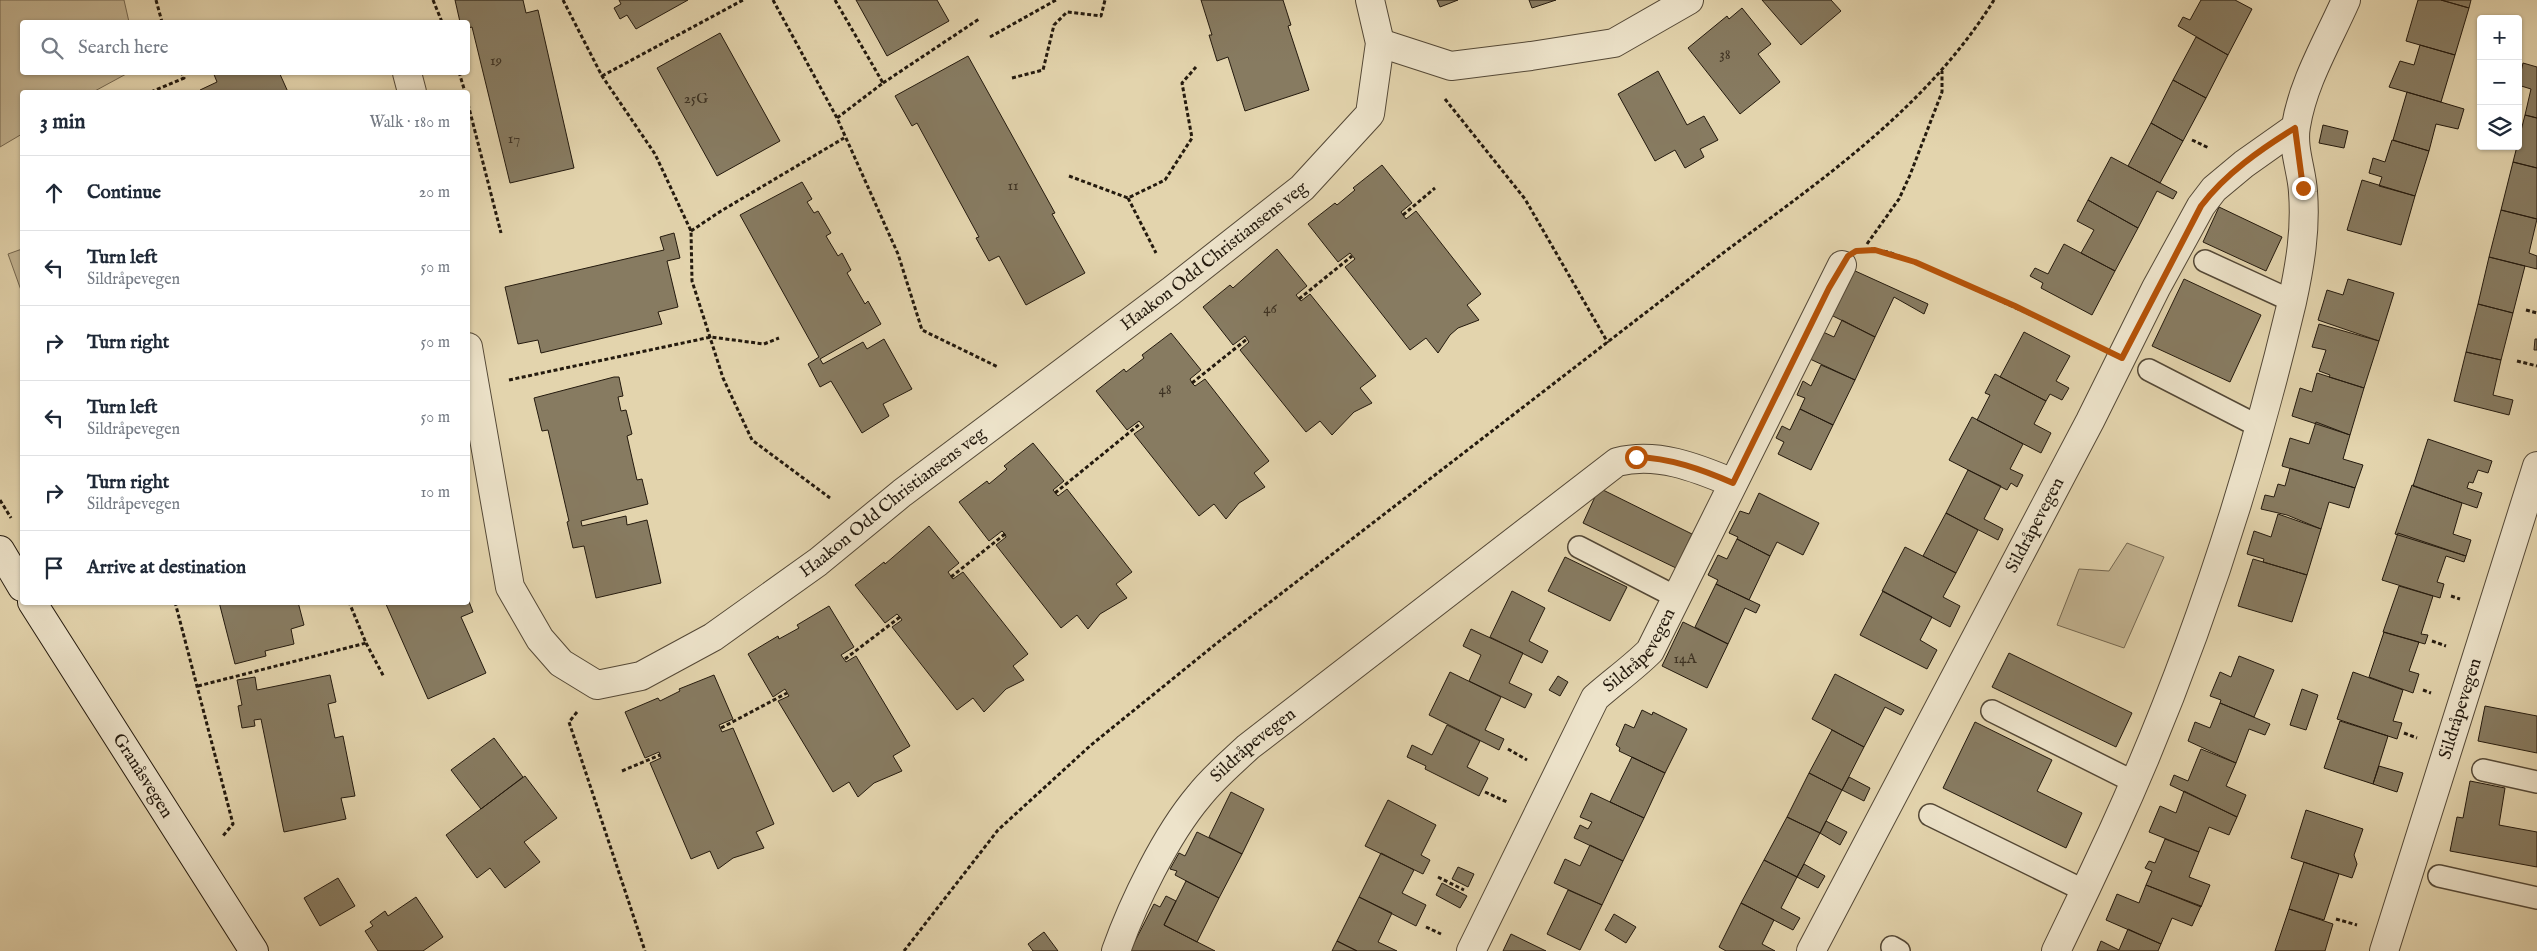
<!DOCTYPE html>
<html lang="en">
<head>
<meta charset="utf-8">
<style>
	:root { --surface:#fff; --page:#f2f2f3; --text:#1f2937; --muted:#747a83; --line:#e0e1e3 }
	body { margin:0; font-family:"IM FELL English",serif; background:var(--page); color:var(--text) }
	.controls { position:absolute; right:15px; top:15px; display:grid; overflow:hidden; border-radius:5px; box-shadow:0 1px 4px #0004 }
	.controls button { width:45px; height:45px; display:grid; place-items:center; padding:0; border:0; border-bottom:1px solid var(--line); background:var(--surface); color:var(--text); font:25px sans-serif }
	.stop { position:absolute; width:15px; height:15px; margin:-11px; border:4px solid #b45309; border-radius:50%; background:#fff }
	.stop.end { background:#b45309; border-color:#fff; box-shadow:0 1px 5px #0008 }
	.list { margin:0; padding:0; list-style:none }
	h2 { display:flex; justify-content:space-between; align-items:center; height:65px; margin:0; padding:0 20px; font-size:21px }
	h2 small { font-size:16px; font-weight:400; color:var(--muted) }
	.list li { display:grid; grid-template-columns:32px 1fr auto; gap:15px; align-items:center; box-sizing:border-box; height:75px; padding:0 20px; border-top:1px solid var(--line) }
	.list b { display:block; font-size:19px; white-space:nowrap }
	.list p { margin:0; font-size:16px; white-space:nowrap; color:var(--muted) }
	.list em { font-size:16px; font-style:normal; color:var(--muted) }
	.icon { flex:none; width:28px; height:28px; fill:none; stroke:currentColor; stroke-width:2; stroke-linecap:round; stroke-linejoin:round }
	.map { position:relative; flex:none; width:2537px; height:951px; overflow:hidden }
	.search { position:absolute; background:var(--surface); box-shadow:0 1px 4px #0004; left:20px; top:20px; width:450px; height:55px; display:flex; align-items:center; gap:12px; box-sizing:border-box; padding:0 18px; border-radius:5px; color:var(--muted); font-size:19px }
	.panel { position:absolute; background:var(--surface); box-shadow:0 1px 4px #0004; left:20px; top:90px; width:450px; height:515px; border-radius:5px }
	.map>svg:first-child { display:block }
	.green { fill:#c3b492; stroke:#746750 }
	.building { fill:#877b61; stroke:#241a0e }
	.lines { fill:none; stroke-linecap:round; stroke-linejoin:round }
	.lane-casing { stroke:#544836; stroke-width:24 }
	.street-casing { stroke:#544836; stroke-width:30 }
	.secondary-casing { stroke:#241a0e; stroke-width:30 }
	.path { stroke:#241a0e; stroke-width:3; stroke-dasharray:4 2.5; stroke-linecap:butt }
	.lane { stroke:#ede3ca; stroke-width:21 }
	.street { stroke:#ede3ca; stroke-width:28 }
	.secondary { stroke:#ede3ca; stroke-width:28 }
	.route { stroke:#b45309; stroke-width:6 }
	.labels { text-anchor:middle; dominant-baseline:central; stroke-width:4; stroke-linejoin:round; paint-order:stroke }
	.number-label { font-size:15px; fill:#3d3223 }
	.street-label { font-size:18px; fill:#241a0e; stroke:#ede3ca }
</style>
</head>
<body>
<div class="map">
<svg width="2537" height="951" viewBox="0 0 2537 951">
	<rect width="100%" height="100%" fill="#e3d4ad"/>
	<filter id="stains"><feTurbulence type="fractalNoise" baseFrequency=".004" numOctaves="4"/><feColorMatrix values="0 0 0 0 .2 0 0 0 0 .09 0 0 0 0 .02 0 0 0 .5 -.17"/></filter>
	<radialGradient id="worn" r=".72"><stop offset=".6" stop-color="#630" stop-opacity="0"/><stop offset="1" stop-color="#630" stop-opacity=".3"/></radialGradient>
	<path class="green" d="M0 0H124L129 22H22V72L128 73 93 92H22V134L0 147Z
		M22 249V293L8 254Z
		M2127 543 2164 557 2124 648 2057 625 2079 569 2109 571Z"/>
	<path class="building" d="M455 0H523L526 13 538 10 574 168 510 183 472 27 468 28V22H460Z
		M619 0H688L636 29 627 15 620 19 614 8 621 4Z
		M856 0H937L949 21 887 56Z
		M1201 0H1283L1291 25 1288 26 1309 90 1245 111 1228 57 1217 61 1209 35H1212Z
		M1437 0H1458L1440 7Z
		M1529 0H1556L1532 8Z
		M1762 0H1831L1841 11 1801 45Z
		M2201 0H2235L2252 9 2228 55 2178 26 2183 17 2190 20Z
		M2418 0H2441L2469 8 2455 55 2406 41Z
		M2441 0H2471L2469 8Z
		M1742 8 1771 44 1758 54 1780 82 1740 114 1688 48 1727 16 1729 19Z
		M720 33 780 141 717 176 657 68Z
		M2196 37 2228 55 2206 98 2173 80Z
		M2420 45 2455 55 2441 102 2389 87 2400 61 2414 65Z
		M968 56 1055 213 1052 214 1085 273 1026 305 999 256 989 261 976 238 979 237 917 123 912 126 895 96Z
		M2523 63 2537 67V118L2525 115 2531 89 2518 85Z
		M1658 71 1687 125 1704 116 1718 140 1700 149 1704 157 1685 168 1675 150 1655 161 1618 94Z
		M213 72H279L288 92H201L200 90 217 82Z
		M2173 80 2206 98 2183 141 2151 123Z
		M2407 92 2464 109 2458 129 2436 124 2429 151 2393 140Z
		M2525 115 2537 118V168L2513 162Z
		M2151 123 2183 141 2160 183 2128 166Z
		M2323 125 2348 131 2344 148 2319 143Z
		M2392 140 2429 151 2415 196 2379 186 2382 177 2369 173 2373 158 2385 162Z
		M2111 157 2177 192 2173 199 2157 191 2138 228 2088 200Z
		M2513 162 2537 168V219L2501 210Z
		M1382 165 1412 203 1401 212 1403 215 1406 219 1416 211 1481 294 1467 305 1479 320 1458 328 1450 335 1438 353 1426 338 1410 350 1345 267 1355 259 1350 253 1338 262 1308 224 1335 203 1337 205 1355 190 1353 188Z
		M2362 180 2415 196 2401 245 2347 230Z
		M802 182 812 199 807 202 814 213 818 211 831 233 826 236 838 256 842 253 851 270 847 273 865 304 868 301 881 324 820 359 823 364 863 342 867 349 884 339 912 389 883 404 889 416 862 433 831 381 820 387 808 364 819 357 740 215Z
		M2088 200 2138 228 2115 271 2081 253 2094 230 2077 221Z
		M2219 207 2282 237 2266 271 2203 242Z
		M2501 210 2537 219 2529 253 2537 256V269L2489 257Z
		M674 233 680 258 667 261 678 307 658 312 662 324 541 353 538 340 518 344 505 287 664 250 660 237Z
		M2064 244 2115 271 2092 315 2041 288 2043 283 2030 276 2035 268 2048 274Z
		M1277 249 1307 286 1296 295 1301 301 1310 294 1376 376 1360 388 1372 403 1354 412 1332 435 1320 421 1306 432 1240 350 1249 342 1245 336 1233 345 1203 307 1230 285 1233 288Z
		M2489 257 2525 266 2513 313 2478 304Z
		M1853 270 1928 304 1924 314 1894 297 1875 337 1831 315Z
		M2184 279 2261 315 2230 382 2152 346Z
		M2348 279 2394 293 2379 341 2318 320 2327 290 2343 295Z
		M2478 304 2513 313 2501 360 2466 352Z
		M1842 320 1875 337 1855 380 1810 359 1823 332 1834 337Z
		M2319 324 2379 341 2364 388 2329 377 2330 375 2319 371 2326 350 2312 347Z
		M2024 332 2070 356 2056 381 2069 388 2062 400 2050 394 2046 401 2000 377Z
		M1171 333 1201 370 1190 379 1192 383 1195 386 1205 379 1269 461 1254 473 1265 487 1239 503 1226 519 1214 504 1199 516 1134 434 1144 427 1139 421 1127 430 1096 391 1124 369 1126 372 1144 358 1142 355Z
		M2535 339H2537V350H2534Z
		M2466 352 2501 360 2493 395 2513 400 2509 415 2454 401Z
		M1821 365 1855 380 1833 425 1800 409 1805 398 1797 395 1803 381 1811 386Z
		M2317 373 2364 388 2350 435 2292 416 2300 388 2312 392Z
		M1995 374 2046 401 2034 424 2051 433 2041 453 1977 420 1990 395 1985 393Z
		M614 377H619L623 396 618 397 621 411 626 410 632 434 627 436 637 480 642 479 648 504 581 521 582 526 626 516 627 525 647 520 661 583 596 598 584 546 573 548 567 522 569 521 548 430 542 431 534 398Z
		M1800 409 1833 425 1811 470 1778 454 1784 442 1776 438 1782 426 1790 430Z
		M1972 417 2023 444 2010 469 2023 475 2017 487 2011 483 2007 490 1949 460Z
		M2316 422 2350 435 2343 459 2363 465 2355 488 2282 466 2290 438 2309 444Z
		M2428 439 2492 461 2488 473 2478 470 2473 483 2469 482 2467 488 2482 493 2477 508 2413 486Z
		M1033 443 1064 481 1053 490 1058 496 1067 489 1132 572 1116 584 1127 598 1100 614 1088 629 1077 615 1061 628 996 545 1006 537 1005 534 1002 531 989 541 959 502 987 481 989 484 1007 469 1004 466Z
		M2290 468 2355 488 2349 508 2329 502 2321 529 2287 515 2261 509 2265 495 2274 497 2278 484 2285 486Z
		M1968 470 2001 486 1984 519 2003 529 1998 540 1946 513Z
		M2412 485 2462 503 2453 534 2471 540 2466 556 2395 534Z
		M1599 488 1692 534 1676 568 1583 523Z
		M1759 493 1819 523 1803 555 1777 542 1770 556 1737 539 1738 537 1729 533 1740 511 1749 514Z
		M1946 513 1978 530 1956 573 1923 556Z
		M2278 514 2321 529 2307 575 2263 562 2264 559 2247 554 2254 531 2271 537Z
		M929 526 959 563 948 572 953 579 963 572 1028 654 1013 666 1024 680 1006 689 984 712 973 698 957 710 892 627 902 620 900 617 897 614 885 623 855 585 884 562 885 564Z
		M2398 533 2466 556 2464 562 2446 556 2437 582 2444 584 2440 598 2382 580Z
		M1737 539 1770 556 1749 600 1716 584 1718 580 1708 575 1718 555 1727 559Z
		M1905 547 1956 573 1943 597 1960 606 1950 627 1882 591Z
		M1565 557 1627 587 1610 621 1548 591Z
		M2253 559 2307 575 2292 622 2238 606Z
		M1716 584 1760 605 1756 613 1745 608 1728 644 1695 627Z
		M2399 586 2433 596 2421 634 2428 635 2425 644 2383 632Z
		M1512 591 1545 608 1529 641 1548 651 1542 663 1490 637Z
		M1883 591 1932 617 1920 640 1937 650 1927 669 1860 635Z
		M468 599 473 612 461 617 486 673 428 699 385 602H468Z
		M219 602H298L304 625 291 629 294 644 265 651 266 656 235 664Z
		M829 606 854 647 841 655 846 662 856 656 910 746 893 756 902 771 874 783 858 797 849 782 833 792 778 701 789 696 785 689 773 697 748 654 778 636 779 639 799 628 797 625Z
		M1683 622 1728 644 1707 688 1662 666Z
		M1471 629 1523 653 1509 683 1532 694 1525 708 1469 681 1481 655 1463 646Z
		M2384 632 2419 642 2409 671 2419 674 2413 693 2369 677Z
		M2009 653 2132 713 2116 747 1992 687Z
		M2239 656 2274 670 2254 717 2220 703 2221 700 2210 696 2220 672 2231 677Z
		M1450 672 1501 697 1485 730 1504 739 1499 750 1429 715Z
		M2353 672 2403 690 2393 721 2402 723 2397 739 2337 719Z
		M1835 674 1904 710 1901 715 1885 707 1864 747 1812 719Z
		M330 675 336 702 328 704 335 738 343 736 355 796 341 798 346 819 284 832 261 719 254 720 255 726 242 728 238 706 242 705 237 680 255 677 257 690Z
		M714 675 733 719 719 725 722 732 733 728 774 824 756 832 764 848 733 858 718 869 710 851 691 859 650 763 661 758 659 752 645 758 625 712 658 698 660 701 680 691 679 689Z
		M1558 676 1568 682 1560 696 1549 690Z
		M2302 689 2318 695 2306 730 2290 725Z
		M2220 703 2270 724 2265 735 2249 729 2236 763 2188 741 2195 722 2210 728Z
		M2485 706 2537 716V753L2478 741Z
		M1642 710 1652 715 1653 712 1687 729 1665 773 1619 751 1620 748 1616 745 1625 724 1634 728Z
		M2340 721 2388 736 2373 784 2324 768Z
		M1975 722 2052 760 2037 791 2082 813 2066 848 1943 788Z
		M1447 725 1480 741 1467 767 1488 778 1479 796 1425 769 1426 766 1407 757 1412 745 1432 755Z
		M1832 730 1864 747 1842 790 1809 773Z
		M494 738 523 777 481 809 451 770Z
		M2201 749 2236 763 2226 786 2246 795 2237 817 2170 785 2174 775 2188 781Z
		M1632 757 1665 773 1644 818 1610 802Z
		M2379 766 2403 773 2397 792 2373 784Z
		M1809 773 1842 790 1820 833 1787 817Z
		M525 776 557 818 524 842 540 862 505 888 490 868 477 878 446 835Z
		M1849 777 1870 788 1864 801 1842 790Z
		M2470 781 2505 788 2499 825 2537 832V867L2450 851 2457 817 2463 818Z
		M2184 791 2237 817 2229 835 2209 827 2199 852 2149 832 2160 806 2176 813Z
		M1231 792 1264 809 1242 854 1209 837Z
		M1591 793 1644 818 1623 861 1574 838 1580 825 1588 829 1592 822 1580 817Z
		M1388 800 1436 825 1421 855 1430 860 1423 874 1365 846Z
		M2306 810 2363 829 2354 855 2357 864 2352 878 2291 858Z
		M1787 817 1820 833 1797 877 1764 860Z
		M1826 821 1847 832 1840 845 1820 833Z
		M1197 832 1242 854 1219 898 1175 875 1177 871 1170 869 1179 853 1185 856Z
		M2165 839 2199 852 2189 877 2210 885 2201 907 2146 885 2152 871 2145 868 2149 861 2155 863Z
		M1590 845 1623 861 1602 905 1554 883 1565 859 1580 866Z
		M1381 853 1414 870 1402 893 1426 905 1416 926 1359 897Z
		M1764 860 1797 877 1781 908 1800 918 1793 930 1741 903Z
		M2304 862 2339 874 2324 920 2289 909Z
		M1804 864 1825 876 1818 888 1797 877Z
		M1458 867 1474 874 1468 887 1452 879Z
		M338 878 355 906 320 926 304 898Z
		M1186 881 1219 898 1197 942 1164 925Z
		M1442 883 1467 896 1460 908 1436 895Z
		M2146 885 2201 906 2192 926 2172 918 2161 944 2106 920 2117 894 2139 903Z
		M1568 890 1602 905 1580 950 1547 934Z
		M1166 896 1176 901 1164 925 1215 951H1130L1154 904 1160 907Z
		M416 897 443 937 423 951H378L365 931 373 926 370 922 385 911 388 916Z
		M1359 897 1392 913 1378 942 1397 951H1357L1337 941Z
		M1741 903 1774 920 1762 944 1775 951H1726L1719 947Z
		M2289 909 2333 924 2325 951H2275Z
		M1614 914 1636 927 1626 943 1605 930Z
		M2128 929 2161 944 2158 951H2097L2101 941 2119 950Z
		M1044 932 1058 951H1033L1028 944Z
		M1511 934 1546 951H1503Z
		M1337 941 1357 951H1332Z"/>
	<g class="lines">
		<defs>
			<path id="lane" d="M2205 261 2292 301
				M2149 370 2260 427
				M1579 547 1676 597
				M1992 711 2134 782
				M2483 770 2537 782
				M1930 815 2085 891
				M2439 876 2537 898
				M1892 947 1899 951"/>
			<g id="street">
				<path d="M1380 43 1451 66 1531 56 1614 43 1689 0"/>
				<path d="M407 73 412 92"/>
				<path id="s1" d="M468 347 510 587 540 639 561 663 597 685 641 676 713 637 818 562 902 493 1171 291 1302 188 1370 114 1380 43 1370 0"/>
				<path id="s2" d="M1116 951C1133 903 1166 835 1199 796 1213 778 1231 763 1248 747L1617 462C1657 452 1695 467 1733 483"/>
				<path id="s3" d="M1471 951 1595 698C1613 682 1633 668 1650 651L1842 265"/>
				<path id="s4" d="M1811 951 2090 421 2156 288 2201 206 2214 189 2244 164 2295 128"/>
				<path d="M2056 951C2075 912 2094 872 2112 833 2190 663 2249 483 2292 302 2300 265 2306 230 2303 192 2302 171 2292 148 2296 126 2303 82 2328 41 2346 0"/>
				<path id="s5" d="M2384 951 2537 466"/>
			</g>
			<g id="secondary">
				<path d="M0 550 22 587"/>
				<path id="s6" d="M32 602 254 951"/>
			</g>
		</defs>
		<use href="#lane" class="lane-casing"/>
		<use href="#street" class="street-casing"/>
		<use href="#secondary" class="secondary-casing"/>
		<path class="path" d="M156 0 162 22
			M433 0 442 22
			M563 0 602 76 655 154 691 231 692 281 723 378 752 440 830 498
			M773 0 837 118 898 254 922 330 998 367
			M835 0 883 83 837 118
			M990 37 1056 0
			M459 72 465 92
			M602 76 743 0
			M1012 78 1043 70 1054 25 1067 12 1101 16 1105 0
			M883 83 979 19
			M151 92 184 78 181 72
			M1445 99 1525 199 1608 343
			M468 104 501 233
			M2192 140 2209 148
			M1069 176 1128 198 1165 180 1192 138 1182 83 1196 67
			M1128 198 1156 253
			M1403 215 1435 188
			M691 231 721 211 844 138
			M1867 244 1899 199 1910 175 1942 92V71
			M1871 249 1888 252 1915 262 2093 343
			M1299 299 1352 256
			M2526 310 2537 313
			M2517 361 2537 366
			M509 380 711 337 764 344 779 338
			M1192 383 1247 339
			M1055 493 1141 423
			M0 500 11 518
			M951 577 1005 534
			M2451 596 2460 599
			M175 602 233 824 222 837
			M2432 641 2446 646
			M366 643 384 677
			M845 659 900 617
			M198 686 366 643 349 602
			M2423 690 2431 693
			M577 712 569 722 645 951
			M721 728 787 693
			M2404 733 2417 738
			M1508 749 1527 760
			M622 771 660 755
			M1485 792 1507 802
			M1438 877 1464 890
			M2336 919 2357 925
			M1426 927 1441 934
			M904 951 998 830 1091 745 1217 643 1727 250C1826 177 1928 106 1994 0"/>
		<use href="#lane" class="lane"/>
		<use href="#street" class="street"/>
		<use href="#secondary" class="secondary"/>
	</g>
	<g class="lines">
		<path class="route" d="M1636 457C1670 458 1701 469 1733 483L1829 288 1848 256 1856 251 1875 250 1915 262 2015 306 2122 358 2201 206C2225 174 2261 149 2295 128L2303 188"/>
	</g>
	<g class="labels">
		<g class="number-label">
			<text x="1725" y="54">38</text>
			<text x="496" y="60">19</text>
			<text x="696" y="98">25G</text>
			<text x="514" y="138">17</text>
			<text x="1013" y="185">11</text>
			<text x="1270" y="308">46</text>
			<text x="1165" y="389">48</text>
			<text x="1685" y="658">14A</text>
		</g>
		<g class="street-label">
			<text stroke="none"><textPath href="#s1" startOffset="1134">Haakon Odd Christiansens veg</textPath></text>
			<text stroke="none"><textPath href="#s1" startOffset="729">Haakon Odd Christiansens veg</textPath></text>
			<text stroke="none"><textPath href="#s4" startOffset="481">Sildråpevegen</textPath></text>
			<text stroke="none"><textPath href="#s3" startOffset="348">Sildråpevegen</textPath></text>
			<text stroke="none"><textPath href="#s5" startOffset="254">Sildråpevegen</textPath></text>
			<text stroke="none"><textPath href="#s2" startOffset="251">Sildråpevegen</textPath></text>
			<text stroke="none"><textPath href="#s6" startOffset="206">Granåsvegen</textPath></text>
		</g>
	</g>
	<rect width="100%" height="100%" filter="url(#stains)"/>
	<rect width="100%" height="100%" fill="url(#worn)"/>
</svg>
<div class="controls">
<button>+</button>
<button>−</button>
<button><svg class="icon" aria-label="layers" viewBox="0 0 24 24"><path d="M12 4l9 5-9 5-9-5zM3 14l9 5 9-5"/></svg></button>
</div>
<div class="stop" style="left:1636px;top:457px"></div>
<div class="stop end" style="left:2303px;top:188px"></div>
<div class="search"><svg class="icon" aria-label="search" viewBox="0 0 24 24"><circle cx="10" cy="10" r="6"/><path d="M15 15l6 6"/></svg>Search here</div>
<section class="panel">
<h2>3 min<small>Walk · 180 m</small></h2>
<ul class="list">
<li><svg class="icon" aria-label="ahead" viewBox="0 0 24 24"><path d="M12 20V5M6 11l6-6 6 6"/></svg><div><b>Continue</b></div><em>20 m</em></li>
<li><svg class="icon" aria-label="left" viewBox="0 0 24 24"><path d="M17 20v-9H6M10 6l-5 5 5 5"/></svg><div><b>Turn left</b><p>Sildråpevegen</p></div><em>50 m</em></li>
<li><svg class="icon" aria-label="right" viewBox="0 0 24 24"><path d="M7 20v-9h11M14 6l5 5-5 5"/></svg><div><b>Turn right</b></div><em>50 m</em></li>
<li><svg class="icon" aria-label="left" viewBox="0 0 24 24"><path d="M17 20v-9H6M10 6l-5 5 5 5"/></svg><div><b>Turn left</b><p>Sildråpevegen</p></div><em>50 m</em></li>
<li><svg class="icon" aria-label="right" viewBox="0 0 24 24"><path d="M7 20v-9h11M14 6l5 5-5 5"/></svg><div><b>Turn right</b><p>Sildråpevegen</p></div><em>10 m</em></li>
<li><svg class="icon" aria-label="arrive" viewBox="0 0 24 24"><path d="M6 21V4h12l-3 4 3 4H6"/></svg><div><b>Arrive at destination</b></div></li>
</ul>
</section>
</div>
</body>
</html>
